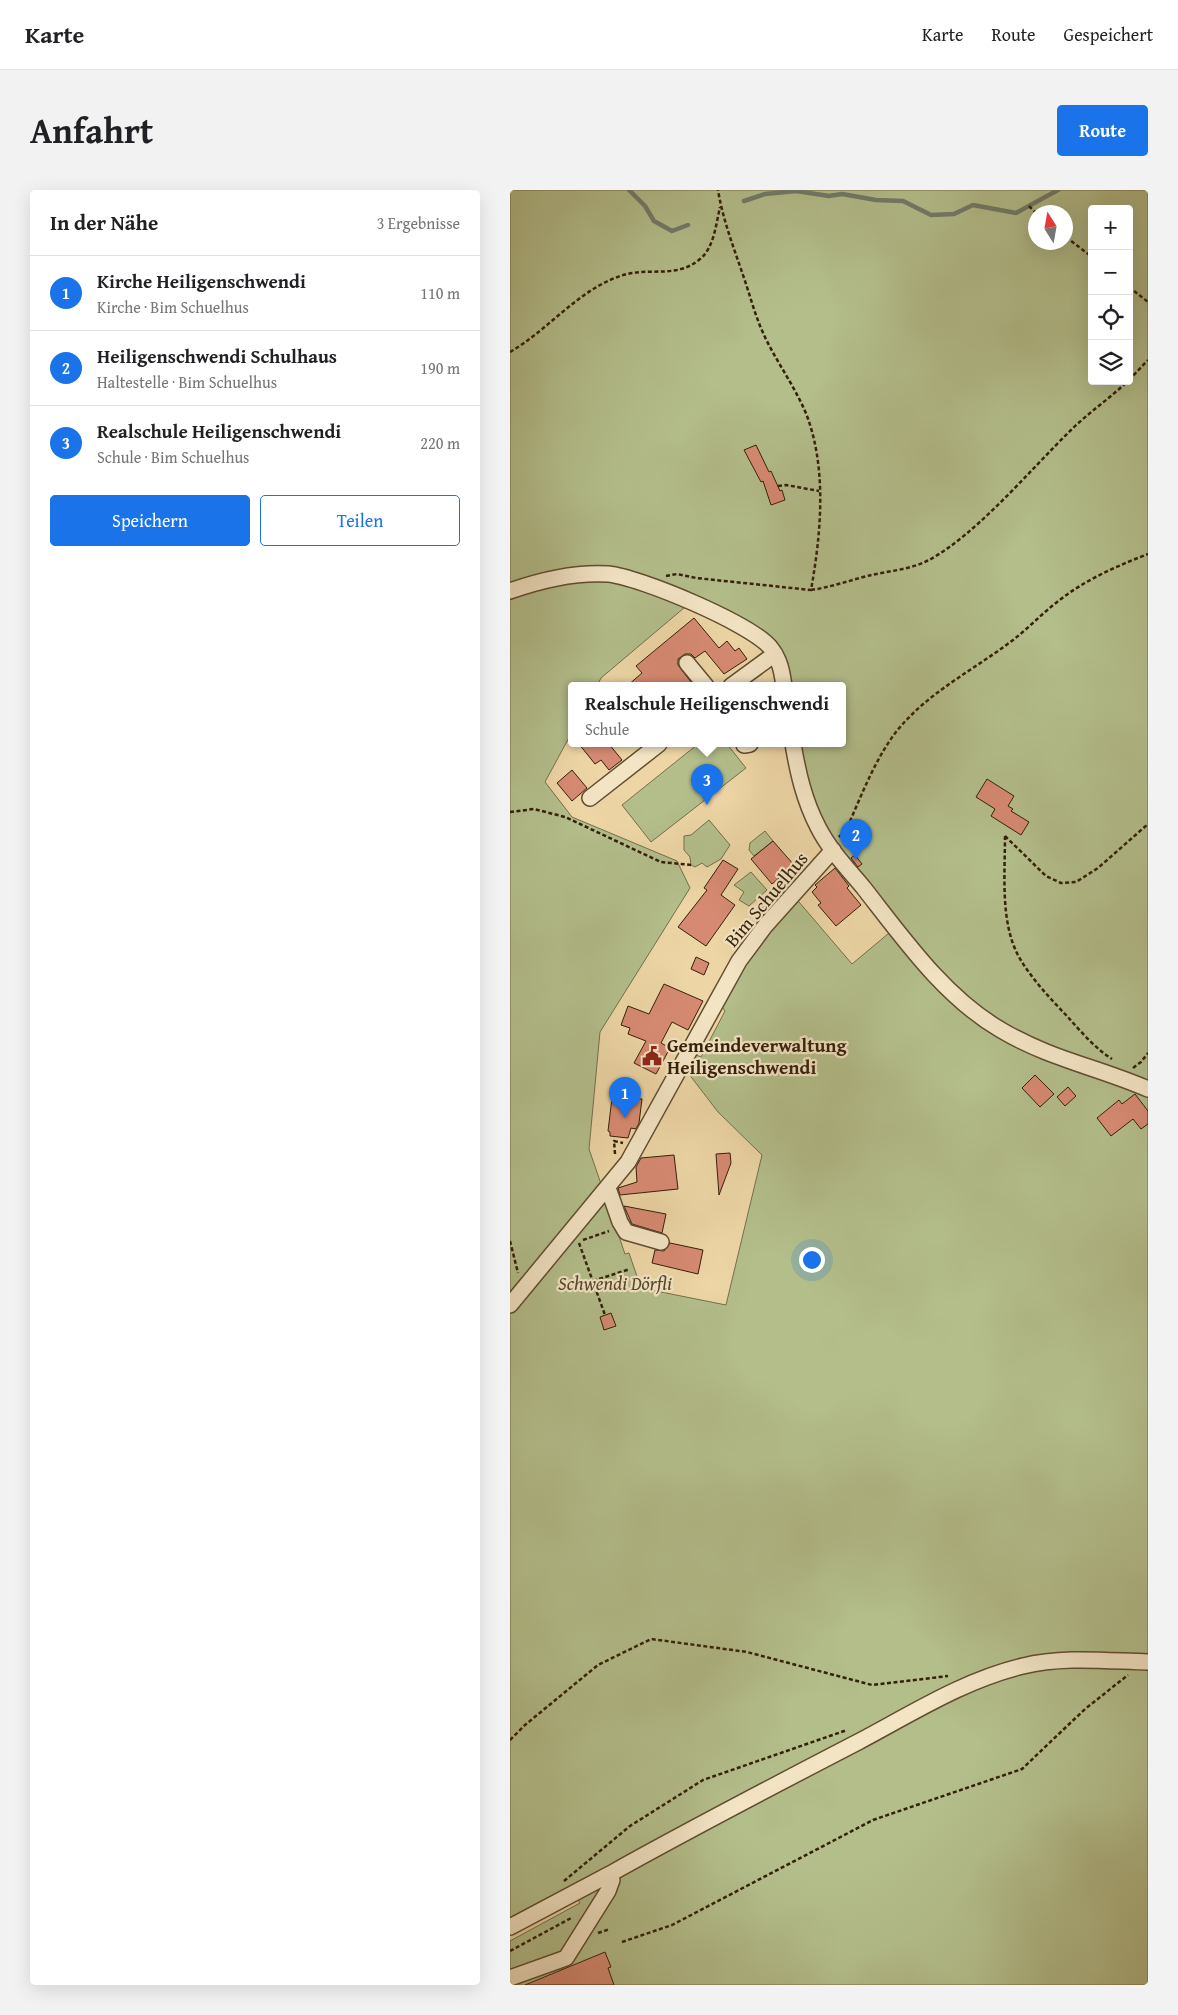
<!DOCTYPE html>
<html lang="de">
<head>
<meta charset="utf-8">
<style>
	:root { --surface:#fff; --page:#f2f2f2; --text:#202124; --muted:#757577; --line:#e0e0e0; --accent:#1a73e8 }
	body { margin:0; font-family:"Gentium Book Plus",serif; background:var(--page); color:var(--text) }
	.controls { position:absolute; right:15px; top:15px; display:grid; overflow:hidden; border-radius:5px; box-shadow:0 5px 20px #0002 }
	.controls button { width:45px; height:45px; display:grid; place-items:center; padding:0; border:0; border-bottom:1px solid var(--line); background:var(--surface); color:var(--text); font:25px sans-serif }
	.compass { position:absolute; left:518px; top:15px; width:45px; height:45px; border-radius:50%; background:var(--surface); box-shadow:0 5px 20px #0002; rotate:349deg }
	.you { position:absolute; left:301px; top:1069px; width:18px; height:18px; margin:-12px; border:4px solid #fff; border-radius:50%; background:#1a73e8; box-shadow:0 0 0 8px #1a73e833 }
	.badge { display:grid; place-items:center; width:32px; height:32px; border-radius:50%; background:var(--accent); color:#fff; font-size:16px; font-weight:700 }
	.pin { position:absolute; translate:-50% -41px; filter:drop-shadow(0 1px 2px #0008) }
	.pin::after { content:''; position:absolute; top:26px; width:18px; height:15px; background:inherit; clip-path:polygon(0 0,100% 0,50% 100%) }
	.popup { position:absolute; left:58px; top:492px; width:278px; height:65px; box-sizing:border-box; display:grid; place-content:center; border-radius:5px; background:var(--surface); filter:drop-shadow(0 1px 4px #0005); font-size:16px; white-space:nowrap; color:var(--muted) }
	.popup b { font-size:19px; color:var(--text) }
	.popup::after { content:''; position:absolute; left:50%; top:100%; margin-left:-10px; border:10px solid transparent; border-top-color:var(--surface) }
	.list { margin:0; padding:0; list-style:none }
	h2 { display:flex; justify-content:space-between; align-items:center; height:65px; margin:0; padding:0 20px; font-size:21px }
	h2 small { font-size:16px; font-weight:400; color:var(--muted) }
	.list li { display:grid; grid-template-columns:32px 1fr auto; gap:15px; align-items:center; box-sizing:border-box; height:75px; padding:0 20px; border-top:1px solid var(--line) }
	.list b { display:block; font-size:19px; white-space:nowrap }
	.list p { margin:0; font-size:16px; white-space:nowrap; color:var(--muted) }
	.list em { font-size:16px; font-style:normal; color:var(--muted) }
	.actions { display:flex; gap:10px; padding:15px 20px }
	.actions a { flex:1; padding:11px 0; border:1px solid var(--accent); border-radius:5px; text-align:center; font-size:18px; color:var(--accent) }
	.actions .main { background:var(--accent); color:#fff }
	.icon { flex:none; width:28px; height:28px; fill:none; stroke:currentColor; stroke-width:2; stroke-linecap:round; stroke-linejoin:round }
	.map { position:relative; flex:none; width:638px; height:1795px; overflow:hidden; border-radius:5px }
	header { display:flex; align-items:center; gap:30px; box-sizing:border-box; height:70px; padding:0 25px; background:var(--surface); border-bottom:1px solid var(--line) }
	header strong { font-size:24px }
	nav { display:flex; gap:28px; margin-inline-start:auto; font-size:18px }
	.intro { display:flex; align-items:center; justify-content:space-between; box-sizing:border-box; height:120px; padding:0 30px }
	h1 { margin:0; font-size:35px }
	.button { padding:12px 22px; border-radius:5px; background:var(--accent); color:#fff; font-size:18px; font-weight:700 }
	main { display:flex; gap:30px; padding:0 30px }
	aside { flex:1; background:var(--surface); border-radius:5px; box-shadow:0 5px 20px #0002 }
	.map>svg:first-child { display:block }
	.green { fill:#b3be8b; stroke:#746e4a; fill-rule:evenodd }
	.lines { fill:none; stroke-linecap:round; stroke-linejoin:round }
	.stream { stroke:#717b6b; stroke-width:4.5 }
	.building { fill:#d78a73; stroke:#341f09 }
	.minor-casing { stroke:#624c30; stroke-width:18 }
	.path { stroke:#341f09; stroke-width:2.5; stroke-dasharray:4 2.5; stroke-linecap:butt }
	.minor { stroke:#f3e4c4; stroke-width:15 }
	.labels { text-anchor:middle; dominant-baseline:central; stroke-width:4.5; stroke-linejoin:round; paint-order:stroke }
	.street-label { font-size:19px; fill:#341f09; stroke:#f3e4c4 }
	.poi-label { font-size:19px; font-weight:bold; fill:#341f09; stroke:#f3e4c4; text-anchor:start }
	.park-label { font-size:19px; font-style:italic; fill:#54472a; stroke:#f3e4c4 }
</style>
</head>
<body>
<header>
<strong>Karte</strong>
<nav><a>Karte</a><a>Route</a><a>Gespeichert</a></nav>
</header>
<div class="intro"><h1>Anfahrt</h1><a class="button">Route</a></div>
<main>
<aside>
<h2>In der Nähe<small>3 Ergebnisse</small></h2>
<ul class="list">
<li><span class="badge">1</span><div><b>Kirche Heiligenschwendi</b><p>Kirche · Bim Schuelhus</p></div><em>110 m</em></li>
<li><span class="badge">2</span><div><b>Heiligenschwendi Schulhaus</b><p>Haltestelle · Bim Schuelhus</p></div><em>190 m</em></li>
<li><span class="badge">3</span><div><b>Realschule Heiligenschwendi</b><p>Schule · Bim Schuelhus</p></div><em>220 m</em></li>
</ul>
<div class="actions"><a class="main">Speichern</a><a>Teilen</a></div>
</aside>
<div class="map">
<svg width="638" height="1795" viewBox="0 0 638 1795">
	<rect width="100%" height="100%" fill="#edd5a5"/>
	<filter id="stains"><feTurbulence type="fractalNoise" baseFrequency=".004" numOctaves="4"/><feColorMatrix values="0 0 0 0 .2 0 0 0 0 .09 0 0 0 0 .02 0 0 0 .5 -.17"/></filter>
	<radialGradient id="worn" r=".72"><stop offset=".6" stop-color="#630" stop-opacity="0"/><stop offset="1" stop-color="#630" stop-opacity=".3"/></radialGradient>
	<path class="green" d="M0 0H638V1795H0V1751L70 1713 65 1704 0 1737ZM582 19H619V191H582ZM526 22H556V52H526ZM181 412 264 462 274 496H332V554H283L319 655 385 738 342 774 283 705 207 810 215 821 191 867 179 862 172 875 208 922 252 965 216 1115 131 1098 119 1063 115 1064 79 959 90 842 180 698 167 671 62 627 35 592 62 542V496H87L91 488Z
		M188 554H217L236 578 141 652 112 615Z
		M199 630 220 655 211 669 197 677 192 673 185 677 181 675 180 667 174 660V646L181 645Z
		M255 641 263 651 244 666 239 660 240 653Z
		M241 682 257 700 239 716 229 710 234 702 224 695Z
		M291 684 293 687 256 727 247 722Z"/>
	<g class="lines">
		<path class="stream" d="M119 0 135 16 144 31 162 41 178 35
			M234 11 255 4 286 1 319 6 332 4 366 10 393 11 421 25 444 24 463 15 506 23 548 0"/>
	</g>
	<path class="building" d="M246 255 259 282 261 281 270 301 272 300 275 310 261 315 253 291 251 292 234 260Z
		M184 428 209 458 217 451 225 461 229 458 237 469 214 484 195 461 185 468 181 464H175L168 469V475L184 496H117L132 483 126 476Z
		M69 554H99L112 570 99 580 91 570 85 574Z
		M62 580 77 598 62 611 47 593Z
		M477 589 504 606 498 616 503 619 501 621 519 632 511 645 481 626 485 619 466 607Z
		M263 651 284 675 262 694 241 669Z
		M345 665 352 674 348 677 341 668Z
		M213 670 228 679 211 705 225 715 196 756 168 737 197 700 194 698Z
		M325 678 339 696 337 698 351 715 326 736 308 715 311 713 302 702 307 697 305 695Z
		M186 767 199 773 194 785 181 779Z
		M154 794 193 811 178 840 162 832 151 853 160 858 146 884 124 873 136 851 118 844 120 838 111 835 118 816 139 824Z
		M525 885 544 904 530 917 512 898Z
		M558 897 566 906 555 916 547 907Z
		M625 904 638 921V934L631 939 623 929 601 946 587 928 609 910 612 914Z
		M102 908 120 911 121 908 132 909 129 933 126 939 121 938 118 948 100 946V942L98 941Z
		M220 963 221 973 209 1005 206 964Z
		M164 965 168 999 110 1005 108 998 127 992 126 977 131 968Z
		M114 1016 156 1024 152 1043 122 1034Z
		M160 1053 193 1060 188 1084 142 1073 145 1060 154 1061Z
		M101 1123 106 1136 94 1140 90 1127Z
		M95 1762 101 1777 98 1778 104 1795H15Z"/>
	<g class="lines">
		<defs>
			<path id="minor" d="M0 401C31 390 65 382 98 384 130 387 239 433 260 457 270 469 272 482 274 496
				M177 473 196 496
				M221 496 265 464
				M283 554C288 583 294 610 308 637 319 659 337 678 353 697 393 748 434 807 491 840 540 869 587 877 638 899
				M234 555 240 554
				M80 608 149 554
				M98 998 110 1032 116 1042 151 1052
				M0 1115 118 972 229 771 255 736 323 660
				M100 1684C182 1638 265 1595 348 1552 401 1524 454 1490 513 1476 553 1466 597 1471 638 1472
				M0 1737 100 1684 102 1690 98 1701 56 1768 0 1788"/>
		</defs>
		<use href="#minor" class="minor-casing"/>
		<path class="path" d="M519 16 526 23
			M556 47 582 67
			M619 97 638 112
			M0 162C40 139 71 96 117 84 143 78 168 88 190 69 204 58 206 34 210 17
			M619 190 638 170
			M268 296 276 295 309 301
			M156 386 167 384 186 388 301 400C311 344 317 280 297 226 286 198 267 173 254 145 246 128 241 109 235 91 225 61 213 31 208 0
			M301 400C321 397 338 391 357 386 377 381 400 380 419 370 467 344 520 280 560 241 578 223 599 209 618 191
			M0 622 24 619 55 627 151 672 181 675
			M495 646C495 684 490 733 509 767 521 788 538 806 555 824 569 839 583 857 602 869
			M495 646 536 686 551 693 566 692 588 678 638 634
			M329 647 336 640C351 607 364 571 386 542 416 504 460 482 499 453 517 440 532 423 551 409 577 389 607 376 638 364
			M623 878 631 872 638 863
			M105 964 104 951 113 953
			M73 1050 99 1041
			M0 1051 8 1083
			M69 1053 95 1125
			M83 1091 120 1079
			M0 1550 15 1535 88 1475 141 1449 237 1462 362 1495 438 1486
			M54 1691 120 1636 193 1590 337 1540
			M88 1743 100 1739
			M112 1752 162 1735 363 1630 512 1579 575 1519 618 1485
			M0 1761 63 1727"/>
		<use href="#minor" class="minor"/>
	</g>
	<defs>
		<symbol id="civic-bare" viewBox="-9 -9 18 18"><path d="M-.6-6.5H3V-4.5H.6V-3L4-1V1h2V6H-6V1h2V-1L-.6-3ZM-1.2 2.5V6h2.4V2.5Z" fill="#8f2418" stroke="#f3e4c4" stroke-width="2.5" paint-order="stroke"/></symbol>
	</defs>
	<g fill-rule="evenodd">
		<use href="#civic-bare" x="128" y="852" width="28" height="28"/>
	</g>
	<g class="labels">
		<g class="street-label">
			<text transform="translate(256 709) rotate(-50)">Bim Schuelhus</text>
		</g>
		<g class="poi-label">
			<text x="157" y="855">Gemeindeverwaltung<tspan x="157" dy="22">Heiligenschwendi</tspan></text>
		</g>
		<g class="park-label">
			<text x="105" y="1093">Schwendi Dörfli</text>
		</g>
	</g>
	<rect width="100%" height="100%" filter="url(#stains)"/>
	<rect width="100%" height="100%" fill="url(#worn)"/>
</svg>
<div class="controls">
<button>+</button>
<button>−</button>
<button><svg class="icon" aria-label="locate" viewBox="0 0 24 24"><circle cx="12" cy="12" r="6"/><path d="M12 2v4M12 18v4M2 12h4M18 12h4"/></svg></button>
<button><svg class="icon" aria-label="layers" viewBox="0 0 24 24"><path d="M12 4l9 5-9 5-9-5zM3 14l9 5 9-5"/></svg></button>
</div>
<svg class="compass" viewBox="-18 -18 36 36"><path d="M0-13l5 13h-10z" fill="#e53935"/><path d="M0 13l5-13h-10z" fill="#757577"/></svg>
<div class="you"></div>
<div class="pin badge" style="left:115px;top:928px">1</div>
<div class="pin badge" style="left:346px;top:670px">2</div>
<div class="pin badge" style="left:197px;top:615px">3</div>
<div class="popup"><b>Realschule Heiligenschwendi</b>Schule</div>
</div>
</main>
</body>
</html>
